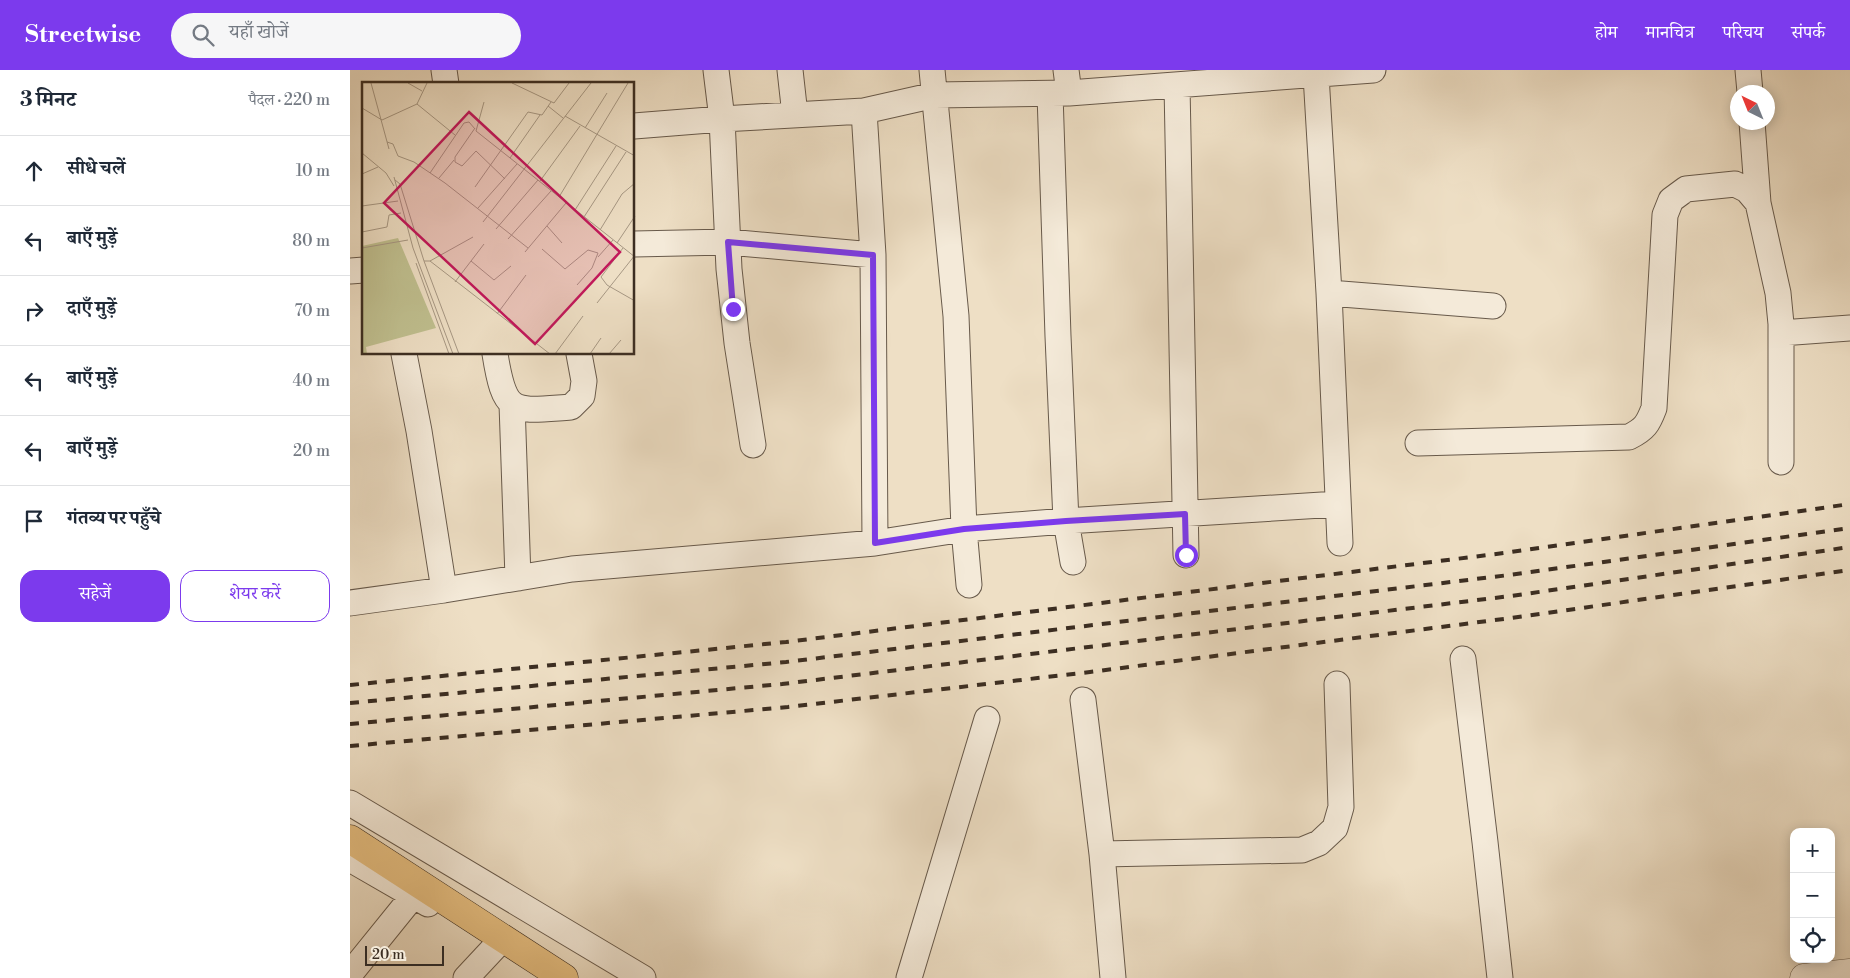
<!DOCTYPE html>
<html lang="hi">
<head>
<meta charset="utf-8">
<style>
	:root { --surface:#fff; --page:#f6f6f7; --text:#1f2937; --muted:#747a83; --line:#e0e1e3; --accent:#7c3aed }
	body { margin:0; font-family:"Libre Bodoni","Noto Serif Devanagari",serif; background:var(--page); color:var(--text) }
	.controls { position:absolute; right:15px; bottom:15px; display:grid; overflow:hidden; border-radius:10px; box-shadow:0 2px 12px #0003 }
	.controls button { width:45px; height:45px; display:grid; place-items:center; padding:0; border:0; border-bottom:1px solid var(--line); background:var(--surface); color:var(--text); font:25px sans-serif }
	.compass { position:absolute; left:1380px; top:15px; width:45px; height:45px; border-radius:50%; background:var(--surface); box-shadow:0 2px 12px #0003; rotate:317deg }
	.scale { position:absolute; left:15px; bottom:12px; width:79px; box-sizing:border-box; padding-left:5px; border:2px solid #3c2e22; border-top:0; font-size:14px; line-height:18px; white-space:nowrap; color:#3c2e22; -webkit-text-stroke:4px #f4ead9; paint-order:stroke }
	.stop { position:absolute; width:15px; height:15px; margin:-11px; border:4px solid #7c3aed; border-radius:50%; background:#fff }
	.stop.end { background:#7c3aed; border-color:#fff; box-shadow:0 1px 5px #0008 }
	.list { margin:0; padding:0; list-style:none }
	h2 { display:flex; justify-content:space-between; align-items:center; height:65px; margin:0; padding:0 20px; font-size:21px }
	h2 small { font-size:16px; font-weight:400; color:var(--muted) }
	.list li { display:grid; grid-template-columns:32px 1fr auto; gap:15px; align-items:center; box-sizing:border-box; height:70px; padding:0 20px; border-top:1px solid var(--line) }
	.list b { display:block; font-size:19px; white-space:nowrap }
	.list em { font-size:16px; font-style:normal; color:var(--muted) }
	.actions { display:flex; gap:10px; padding:15px 20px }
	.actions a { flex:1; padding:11px 0; border:1px solid var(--accent); border-radius:15px; text-align:center; font-size:18px; color:var(--accent) }
	.actions .main { background:var(--accent); color:#fff }
	.icon { flex:none; width:28px; height:28px; fill:none; stroke:currentColor; stroke-width:2; stroke-linecap:round; stroke-linejoin:round }
	.map { position:relative; flex:none; width:1500px; height:908px; overflow:hidden }
	header { display:flex; align-items:center; gap:30px; box-sizing:border-box; height:70px; padding:0 25px; background:var(--accent); color:#fff }
	header strong { font-size:24px }
	nav { display:flex; gap:28px; margin-inline-start:auto; font-size:18px }
	.search { width:350px; height:45px; background:var(--page); display:flex; align-items:center; gap:12px; box-sizing:border-box; padding:0 18px; border-radius:28px; color:var(--muted); font-size:19px }
	main { display:flex }
	aside { flex:1; background:var(--surface) }
	.map>svg:first-child { display:block }
	.lines { fill:none; stroke-linecap:round; stroke-linejoin:round }
	.minor-casing { stroke:#685a4b; stroke-width:27 }
	.tertiary-casing { stroke:#685a4b; stroke-width:29 }
	.primary-casing { stroke:#3c2e22; stroke-width:29 }
	.minor { stroke:#f4ead9; stroke-width:25 }
	.tertiary { stroke:#f4ead9; stroke-width:28 }
	.primary { stroke:#e7c082; stroke-width:28 }
	.rail { stroke:#3c2e22; stroke-width:4; stroke-dasharray:9 9; stroke-linecap:butt }
	.route { stroke:#7c3aed; stroke-width:6 }
	.inset-road { fill:none; stroke:#a79884; stroke-width:1 }
	.view { fill:#c2185b; fill-opacity:0.15; stroke:#c2185b; stroke-width:2.5 }
	.inset-edge { fill:none; stroke:#3c2e22; stroke-width:2.5 }
</style>
</head>
<body>
<header>
<strong>Streetwise</strong>
<div class="search"><svg class="icon" aria-label="search" viewBox="0 0 24 24"><circle cx="10" cy="10" r="6"/><path d="M15 15l6 6"/></svg>यहाँ खोजें</div>
<nav><a>होम</a><a>मानचित्र</a><a>परिचय</a><a>संपर्क</a></nav>
</header>
<main>
<aside>
<h2>3 मिनट<small>पैदल · 220 m</small></h2>
<ul class="list">
<li><svg class="icon" aria-label="ahead" viewBox="0 0 24 24"><path d="M12 20V5M6 11l6-6 6 6"/></svg><div><b>सीधे चलें</b></div><em>10 m</em></li>
<li><svg class="icon" aria-label="left" viewBox="0 0 24 24"><path d="M17 20v-9H6M10 6l-5 5 5 5"/></svg><div><b>बाएँ मुड़ें</b></div><em>80 m</em></li>
<li><svg class="icon" aria-label="right" viewBox="0 0 24 24"><path d="M7 20v-9h11M14 6l5 5-5 5"/></svg><div><b>दाएँ मुड़ें</b></div><em>70 m</em></li>
<li><svg class="icon" aria-label="left" viewBox="0 0 24 24"><path d="M17 20v-9H6M10 6l-5 5 5 5"/></svg><div><b>बाएँ मुड़ें</b></div><em>40 m</em></li>
<li><svg class="icon" aria-label="left" viewBox="0 0 24 24"><path d="M17 20v-9H6M10 6l-5 5 5 5"/></svg><div><b>बाएँ मुड़ें</b></div><em>20 m</em></li>
<li><svg class="icon" aria-label="arrive" viewBox="0 0 24 24"><path d="M6 21V4h12l-3 4 3 4H6"/></svg><div><b>गंतव्य पर पहुँचे</b></div></li>
</ul>
<div class="actions"><a class="main">सहेजें</a><a>शेयर करें</a></div>
</aside>
<div class="map">
<svg width="1500" height="908" viewBox="0 0 1500 908">
	<rect width="100%" height="100%" fill="#eedfc5"/>
	<filter id="stains"><feTurbulence type="fractalNoise" baseFrequency=".004" numOctaves="4"/><feColorMatrix values="0 0 0 0 .2 0 0 0 0 .09 0 0 0 0 .02 0 0 0 .5 -.17"/></filter>
	<radialGradient id="worn" r=".72"><stop offset=".6" stop-color="#630" stop-opacity="0"/><stop offset="1" stop-color="#630" stop-opacity=".3"/></radialGradient>
	<g class="lines">
		<defs>
			<path id="minor" d="M94 0 96 14
				M366 0 372 49 379 199 387 273 403 375
				M440 0 445 45
				M582 0 606 246 614 459 619 515
				M716 0 719 23
				M1398 0 1400 22
				M966 5 979 223 990 473
				M827 15 836 485
				M700 24 708 266 716 451 723 492
				M514 41 523 185 525 473
				M1402 52 1408 133
				M284 56 372 49 514 41 585 25 719 23 1023 0
				M284 174 378 172 523 185
				M0 201 14 200
				M979 223 1143 236
				M1431 263 1500 258
				M54 284 69 361 94 520
				M145 284C155 347 163 341 221 337L232 326 234 311 229 284
				M162 334 168 508
				M1068 373 1279 367C1295 359 1298 354 1304 338L1315 145 1321 130 1336 119 1385 114 1397 120 1408 133 1428 223 1431 254V392
				M0 533 94 520 222 499 525 473 614 459 716 451 988 434
				M1113 589 1135 772 1150 908
				M733 630 752 784 763 908
				M0 733 293 908
				M752 784 952 780 969 773 985 758 991 737 987 614
				M0 789 78 834
				M0 904 63 826
				M116 908 144 878
				M559 908 637 649"/>
			<path id="tertiary" d="M1454 908 1500 903"/>
			<path id="primary" d="M0 769 214 908"/>
		</defs>
		<use href="#minor" class="minor-casing"/>
		<use href="#tertiary" class="tertiary-casing"/>
		<use href="#primary" class="primary-casing"/>
		<use href="#minor" class="minor"/>
		<use href="#tertiary" class="tertiary"/>
		<use href="#primary" class="primary"/>
		<path class="rail" d="M0 615 436 572 1154 483 1500 434
			M0 633 436 592 1159 505 1500 458
			M0 654 432 614 1161 526 1500 477
			M0 676 438 637 740 602 1161 548 1500 500"/>
	</g>
	<g class="lines">
		<path class="route" d="M383 239 378 172 523 185 525 473 614 459 716 451 835 444 836 485"/>
	</g>
	<g transform="translate(12 12)">
		<rect width="272" height="272" fill="#eedfc5"/>
		<path d="M36 156 74 246 4 265 5 272H0V164Z" fill="#c0c090"/>
		<path class="inset-road" d="M9 1 27 67M46 1 60 9M65 1 55 22 93 53M150 1 192 21 207 1M122 20 114 49 273 175M186 24 201 36M0 26 20 38 55 22M203 34 273 74M113 46 93 75V80L100 84 114 69 143 97M223 46 245 11M25 60 31 62 36 74 52 80 83 101 166 166M0 71 24 91 32 104M148 76 178 33M68 91 102 41 107 40 113 47M0 92 16 85M32 95 51 166 91 272M77 96 92 78M33 98 38 102 62 179M178 99 218 44M113 105 166 30 180 33 189 20M197 115 266 1M0 124 36 119M116 126 155 82M213 128 254 64M222 135 264 70M121 140 229 1M185 144 200 161M134 147 176 98M238 148 260 112 273 101M0 150 25 145 27 133 39 131M146 157 189 109M255 161 273 134M0 166 46 158M261 166 239 195 245 203 273 219M180 167 203 187 226 168 236 171 230 186 215 203M163 170 204 121M236 175 251 158M68 179 111 155M109 179 132 198 149 184M54 181 87 272M93 200 122 162M235 221 273 173M135 232 164 193M97 272 62 179H68L188 272M193 272 221 234M228 272 239 256M247 272 259 258"/>
		<path class="view" d="M107 30 258 170 173 262 22 121Z"/>
		<rect width="272" height="272" class="inset-edge"/>
	</g>
	<rect width="100%" height="100%" filter="url(#stains)"/>
	<rect width="100%" height="100%" fill="url(#worn)"/>
</svg>
<div class="controls">
<button>+</button>
<button>−</button>
<button><svg class="icon" aria-label="locate" viewBox="0 0 24 24"><circle cx="12" cy="12" r="6"/><path d="M12 2v4M12 18v4M2 12h4M18 12h4"/></svg></button>
</div>
<svg class="compass" viewBox="-18 -18 36 36"><path d="M0-13l5 13h-10z" fill="#e53935"/><path d="M0 13l5-13h-10z" fill="#747a83"/></svg>
<div class="scale">20 m</div>
<div class="stop" style="left:836px;top:485px"></div>
<div class="stop end" style="left:383px;top:239px"></div>
</div>
</main>
</body>
</html>
